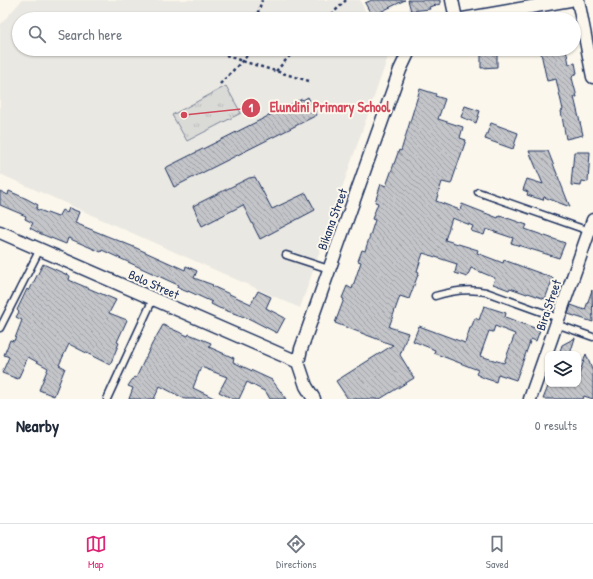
<!DOCTYPE html>
<html lang="en">
<head>
<meta charset="utf-8">
<style>
	:root { --surface:#fff; --page:#f2f2f3; --text:#1f2937; --muted:#747a83; --line:#e0e1e3; --accent:#db2777 }
	body { margin:0; font-family:"Patrick Hand",sans-serif; background:var(--page); color:var(--text) }
	.controls { position:absolute; right:12px; bottom:12px; display:grid; overflow:hidden; border-radius:8px; box-shadow:0 1px 3px #0004 }
	.controls button { width:36px; height:36px; display:grid; place-items:center; padding:0; border:0; border-bottom:1px solid var(--line); background:var(--surface); color:var(--text); font:20px sans-serif }
	.list { margin:0; padding:0; list-style:none }
	h2 { display:flex; justify-content:space-between; align-items:center; height:52px; margin:0; padding:0 16px; font-size:17px }
	h2 small { font-size:13px; font-weight:400; color:var(--muted) }
	.icon { flex:none; width:22px; height:22px; fill:none; stroke:currentColor; stroke-width:2; stroke-linecap:round; stroke-linejoin:round }
	.map { position:relative; flex:none; width:593px; height:399px; overflow:hidden }
	.search { position:absolute; background:var(--surface); box-shadow:0 1px 3px #0004; left:12px; right:12px; top:12px; height:44px; display:flex; align-items:center; gap:10px; box-sizing:border-box; padding:0 14px; border-radius:22px; color:var(--muted); font-size:15px }
	.sheet { height:124px; background:var(--surface) }
	nav { display:flex; justify-content:space-around; align-items:center; box-sizing:border-box; height:56px; border-top:1px solid var(--line); background:var(--surface); font-size:11px; color:var(--muted) }
	nav a { display:grid; justify-items:center; gap:2px }
	nav .on { color:var(--accent) }
	.map>svg:first-child { display:block }
	.built { fill:#eae8e2 }
	.park { fill:url(#park-tufts); stroke:#7a849a }
	.building { fill:url(#building-back-hatch); stroke:#1b2f5e; fill-rule:evenodd }
	.lines { fill:none; stroke-linecap:round; stroke-linejoin:round }
	.lane-casing { stroke:#1b2f5e; stroke-width:9 }
	.street-casing { stroke:#1b2f5e; stroke-width:15 }
	.path { stroke:#1b2f5e; stroke-width:2.5; stroke-dasharray:3 3; stroke-linecap:butt }
	.lane { stroke:#fbf7ec; stroke-width:6 }
	.street { stroke:#fbf7ec; stroke-width:12 }
	.labels { text-anchor:middle; dominant-baseline:central; stroke-width:4; stroke-linejoin:round; paint-order:stroke }
	.street-label { font-size:13px; fill:#1b2f5e; stroke:#fbf7ec }
	.leader { fill:none; stroke:#d1495b; stroke-width:1.5 }
	.callout-dot { fill:#d1495b; stroke:#fbf7ec; stroke-width:1.5 }
	.mark-label { font-size:12px; text-anchor:middle; font-weight:bold; fill:#fff }
	.callout-label { font-size:14px; text-anchor:middle; font-weight:bold; fill:#d1495b; stroke:#fbf7ec; stroke-width:4; stroke-linejoin:round; paint-order:stroke }
</style>
</head>
<body>
<div class="map">
<svg width="593" height="399" viewBox="0 0 593 399">
	<defs>
		<pattern id="park-tufts" width="24" height="20" patternUnits="userSpaceOnUse"><rect width="24" height="20" fill="#dadad7"/><path d="M3 7l-1-3M5 7V3M7 7l1-3M15 17l-1-3M17 17v-4M19 17l1-3" fill="none" stroke="#babbbb"/></pattern>
		<pattern id="building-back-hatch" width="6" height="6" patternUnits="userSpaceOnUse"><rect width="6" height="6" fill="#c3c5c9"/><path d="M-1 5l2 2M0 0l6 6M5-1l2 2" fill="none" stroke="#9ea0a6"/></pattern>
	</defs>
	<rect width="100%" height="100%" fill="#fbf7ec"/>
	<filter id="ink" filterUnits="userSpaceOnUse"><feTurbulence type="fractalNoise" baseFrequency=".025" numOctaves="2"/><feDisplacementMap in="SourceGraphic" scale="8" xChannelSelector="R" yChannelSelector="G"/><feConvolveMatrix kernelMatrix="1 2 1 2 8 2 1 2 1" color-interpolation-filters="sRGB"/></filter>
	<g filter="url(#ink)">
		<path class="built" d="M22 0H360L369 19H19V49H384L388 57 300 308 0 174V25Z"/>
		<path class="park" d="M226 86 241 113 187 141 172 115Z"/>
		<path class="building" d="M372 0H405L372 16 365 3Z
			M408 0H440V4L429 7 430 9 411 11Z
			M550 49H566L569 64 575 63 577 73 573 75 572 78 577 97H574L583 135 566 139 561 111 563 110 556 79 547 81 541 53 550 51Z
			M497 52V67L481 68V54Z
			M420 89 436 94 435 96 445 99 438 119 463 127 460 138 466 140 451 184 442 182 436 201 460 210 462 204 498 218 499 216 510 219 527 225 525 229 565 243 559 258 511 243 513 238 486 229 484 235 471 231 473 226 452 218 445 240 478 250 477 253 503 263 504 260 553 278 545 299 528 293 527 294 510 288 509 290 493 284 495 278 471 268 467 277 455 273 457 264 423 253 417 271 419 272 409 299 400 296 389 327 408 333 400 355 414 378 380 399H348L336 381 393 345 335 323 344 299 342 298 347 286 352 289 361 262 358 261 362 250 365 251 375 220 372 219 378 203 375 202 381 184 386 186 399 150 401 151Z
			M308 97 317 115 174 187 165 168 302 99 303 100Z
			M465 106 480 111 476 123 461 117Z
			M491 123 518 133 513 149 485 139Z
			M529 151H548L570 207 544 197 543 200 527 195 528 192 523 190 527 179 543 184Z
			M574 152H590L588 182 582 181 581 186 571 185Z
			M255 177 272 209 306 193 315 210 260 239 243 205 202 226 193 206 249 178Z
			M0 191 8 195 9 191 27 199 38 205 36 209 58 217 62 210 67 213 69 208 79 212 75 223 134 247 185 270 186 266 197 271 194 278 213 285 212 286 251 304 258 291 271 297 266 308 285 318 277 333 250 319 219 308 211 304 212 302 188 291V292L177 288 178 285 102 250 101 252 68 238 66 244 41 234 30 228 33 223 25 219 26 216 0 205Z
			M43 264 70 276 69 280 116 300 109 313 127 320 117 342 119 343 110 365 69 344 59 365 65 368 54 396 39 390 48 368 28 357 18 379 2 373 9 357 4 355 10 340 14 341 22 320 16 317 19 312 17 310 27 289 29 291Z
			M592 290 593 322 568 314 571 305 585 310Z
			M484 306 506 313 505 317 540 330 536 341 531 339 516 380 498 374 496 382 484 378 476 374 478 370 434 353 435 350 413 341 419 326 465 343 470 328H471L475 318 479 320ZM495 326 515 334 504 363 480 356 489 331 493 332Z
			M163 325 188 336 189 334 211 343 209 347 234 358 233 362 272 380 286 399H270L266 392 247 382 239 399H233L219 392 227 377 201 367 193 388 216 399H185L160 386 154 399H129L133 388 128 386 134 377 136 378 152 344Z
			M575 338 570 354H559L562 345Z
			M586 354 593 372V399L584 396 583 399H543L549 384H578V378Z"/>
		<g class="lines">
			<defs>
				<path id="lane" d="M478 192 589 231
					M286 255 329 269
					M435 296C453 291 468 288 486 292L558 318
					M556 324 593 337
					M0 328 40 249
					M107 399 153 299"/>
				<path id="street" d="M452 0 456 19
					M578 0 593 77
					M463 19 570 0
					M0 232 298 362
					M314 399 306 386 298 362 301 349 400 70 410 49
					M530 399 593 220"/>
			</defs>
			<use href="#lane" class="lane-casing"/>
			<use href="#street" class="street-casing"/>
			<path class="path" d="M256 19 262 0
				M327 19 346 0
				M209 49 242 61 309 81
				M276 71 296 49
				M220 84 246 57 248 49"/>
			<use href="#lane" class="lane"/>
			<use href="#street" class="street"/>
		</g>
	</g>
	<g class="labels">
		<g class="street-label">
			<text transform="translate(332 219) rotate(-70)">Bikana Street</text>
			<text transform="translate(154 284) rotate(24)">Bolo Street</text>
			<text transform="translate(548 305) rotate(-71)">Bira Street</text>
		</g>
	</g>
	<path class="leader" d="M184 115L251 108"/>
	<g class="callout-dot">
		<circle cx="184" cy="115" r="4"/>
		<circle cx="251" cy="108" r="10"/>
	</g>
	<g class="mark-label">
		<text x="251" y="112">1</text>
	</g>
	<g class="callout-label">
		<text x="330" y="112">Elundini Primary School</text>
	</g>
</svg>
<div class="controls">
<button><svg class="icon" aria-label="layers" viewBox="0 0 24 24"><path d="M12 4l9 5-9 5-9-5zM3 14l9 5 9-5"/></svg></button>
</div>
<div class="search"><svg class="icon" aria-label="search" viewBox="0 0 24 24"><circle cx="10" cy="10" r="6"/><path d="M15 15l6 6"/></svg>Search here</div>
</div>
<section class="sheet">
<h2>Nearby<small>0 results</small></h2>
<ul class="list">
</ul>
</section>
<nav>
<a class="on"><svg class="icon" aria-label="map" viewBox="0 0 24 24"><path d="M3 6l6-2 6 2 6-2v14l-6 2-6-2-6 2zM9 4v14M15 6v14"/></svg>Map</a>
<a><svg class="icon" aria-label="directions" viewBox="0 0 24 24"><path d="M12 3l9 9-9 9-9-9zM9 14v-3h6M13 9l2 2-2 2"/></svg>Directions</a>
<a><svg class="icon" aria-label="saved" viewBox="0 0 24 24"><path d="M7 4h10v16l-5-4-5 4z"/></svg>Saved</a>
</nav>
</body>
</html>
